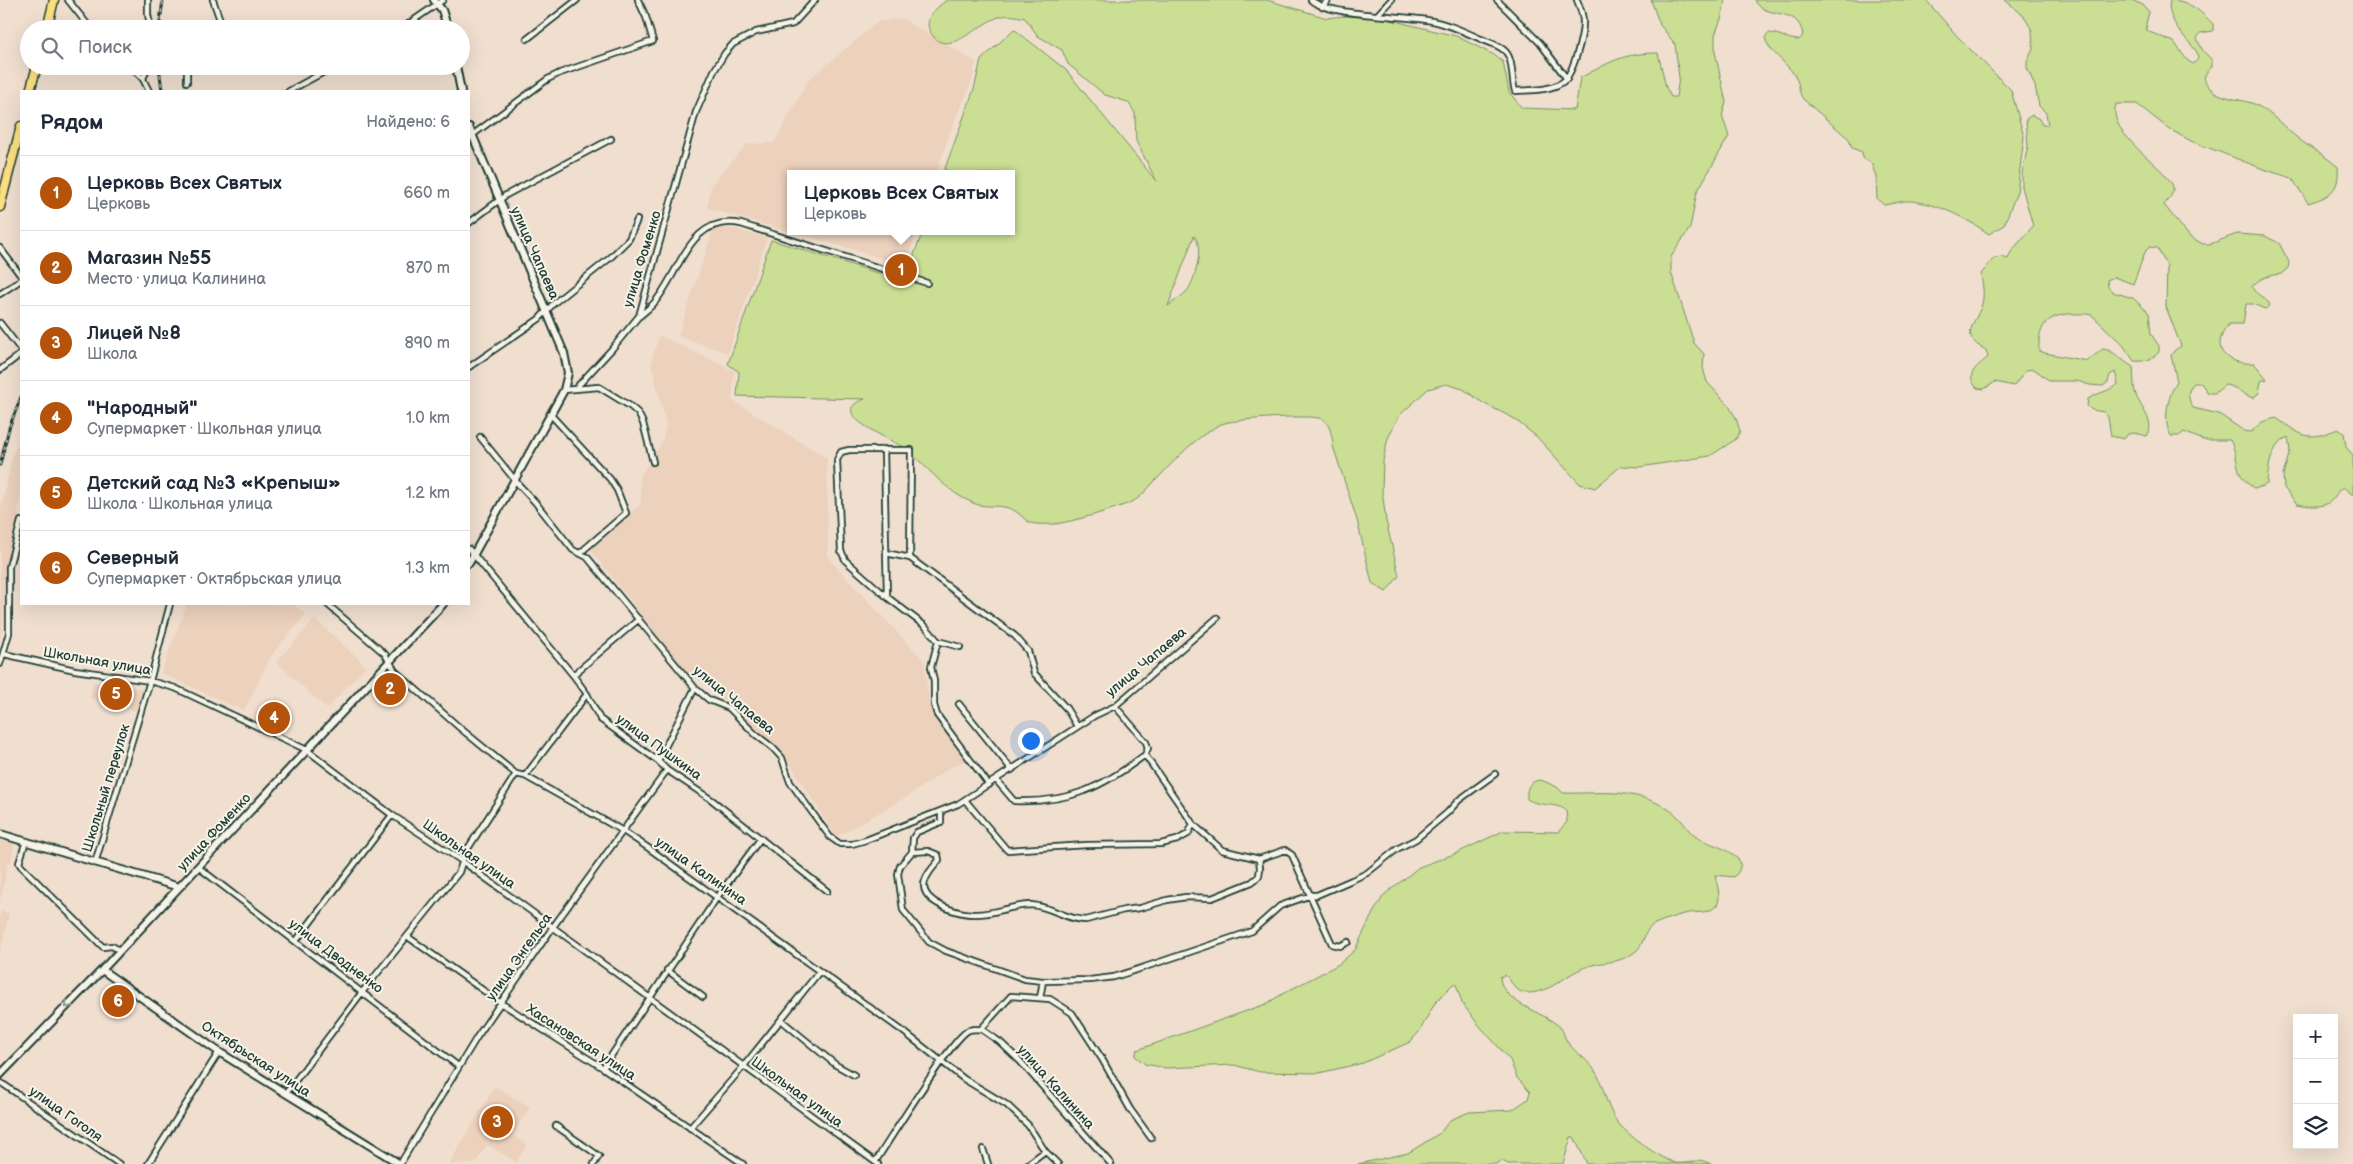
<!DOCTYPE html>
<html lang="ru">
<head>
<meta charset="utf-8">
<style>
	:root { --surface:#fff; --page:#f6f6f7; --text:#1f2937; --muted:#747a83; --line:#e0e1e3; --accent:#b45309 }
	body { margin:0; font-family:"Balsamiq Sans",sans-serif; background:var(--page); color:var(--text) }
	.controls { position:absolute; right:15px; bottom:15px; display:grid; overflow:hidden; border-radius:0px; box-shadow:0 5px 20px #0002 }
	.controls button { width:45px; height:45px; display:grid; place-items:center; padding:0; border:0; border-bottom:1px solid var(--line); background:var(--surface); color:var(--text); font:25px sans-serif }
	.you { position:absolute; left:1030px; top:740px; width:18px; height:18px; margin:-12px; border:4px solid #fff; border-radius:50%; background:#1a73e8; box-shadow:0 0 0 8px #1a73e833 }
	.badge { display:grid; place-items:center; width:32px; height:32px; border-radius:50%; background:var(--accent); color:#fff; font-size:16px; font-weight:700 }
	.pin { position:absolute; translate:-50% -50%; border:2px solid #fff; box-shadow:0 1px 5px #0006 }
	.popup { position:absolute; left:787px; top:170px; width:228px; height:65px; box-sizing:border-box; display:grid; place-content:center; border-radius:0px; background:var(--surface); filter:drop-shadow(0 1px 4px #0005); font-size:16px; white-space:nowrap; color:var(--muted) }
	.popup b { font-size:19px; color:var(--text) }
	.popup::after { content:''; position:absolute; left:50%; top:100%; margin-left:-10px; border:10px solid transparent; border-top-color:var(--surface) }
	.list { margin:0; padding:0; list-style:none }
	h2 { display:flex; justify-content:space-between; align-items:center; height:65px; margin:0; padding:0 20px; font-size:21px }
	h2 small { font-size:16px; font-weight:400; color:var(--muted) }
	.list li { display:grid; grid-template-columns:32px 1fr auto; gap:15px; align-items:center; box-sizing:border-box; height:75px; padding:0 20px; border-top:1px solid var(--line) }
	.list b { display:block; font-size:19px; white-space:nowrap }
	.list p { margin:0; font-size:16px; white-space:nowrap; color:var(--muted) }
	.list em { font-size:16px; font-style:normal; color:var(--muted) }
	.icon { flex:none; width:28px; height:28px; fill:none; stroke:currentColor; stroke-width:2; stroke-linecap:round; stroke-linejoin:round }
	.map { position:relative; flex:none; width:2353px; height:1164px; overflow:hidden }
	.search { position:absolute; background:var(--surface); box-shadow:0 5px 20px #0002; left:20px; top:20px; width:450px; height:55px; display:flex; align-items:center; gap:12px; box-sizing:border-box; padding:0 18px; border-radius:28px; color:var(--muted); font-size:19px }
	.panel { position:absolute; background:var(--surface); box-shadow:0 5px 20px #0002; left:20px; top:90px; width:450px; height:515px; border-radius:0px }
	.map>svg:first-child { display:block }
	.built { fill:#ecd1bd }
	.green { fill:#cadf94; stroke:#748e64; fill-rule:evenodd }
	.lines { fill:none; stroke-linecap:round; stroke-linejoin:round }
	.street-casing { stroke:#1f3d34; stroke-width:8 }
	.secondary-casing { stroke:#1f3d34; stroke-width:10 }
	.primary-casing { stroke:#1f3d34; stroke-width:11 }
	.street { stroke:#f7f3e8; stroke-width:4.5 }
	.secondary { stroke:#f7f3e8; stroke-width:6 }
	.primary { stroke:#fce080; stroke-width:8 }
	.rail-casing { stroke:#1f3d34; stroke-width:3 }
	.rail { stroke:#f7f3e8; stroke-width:1; stroke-dasharray:4; stroke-linecap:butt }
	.oneway { stroke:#8b988e }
	.labels { text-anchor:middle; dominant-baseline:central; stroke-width:4; stroke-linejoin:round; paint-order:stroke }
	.street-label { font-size:14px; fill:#1f3d34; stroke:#f7f3e8 }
</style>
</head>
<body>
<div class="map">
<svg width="2353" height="1164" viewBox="0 0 2353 1164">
	<rect width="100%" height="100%" fill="#f0dfcf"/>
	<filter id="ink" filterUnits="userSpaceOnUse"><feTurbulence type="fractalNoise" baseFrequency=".02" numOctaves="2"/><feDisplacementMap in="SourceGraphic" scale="10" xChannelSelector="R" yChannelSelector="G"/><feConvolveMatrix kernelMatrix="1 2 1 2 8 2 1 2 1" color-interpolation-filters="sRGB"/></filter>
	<g filter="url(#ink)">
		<path class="built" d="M901 18 976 62 972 81 951 130 936 174H791V231H917L906 265 707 208 711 185 747 144 774 143 809 79 878 22Z
			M715 224 767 238 728 353 678 336Z
			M659 335 734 371 732 400 827 458 828 558 924 661 931 714 967 760 950 767 910 795 836 837 780 748 751 726 730 704 680 665 590 549 641 504 640 476 662 442 666 425 651 363Z
			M21 436V492L15 537 5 567 3 629 0 638V511L13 454Z
			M187 604H293L306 614 271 656 244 711 161 673Z
			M315 619 366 666 327 709 276 662Z
			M93 682 143 689 137 711 90 698Z
			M0 841 14 843 11 863 8 861 0 905Z
			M0 911 9 913 0 954Z
			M495 1086 530 1107 512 1136 527 1145 516 1162 487 1145 475 1164H449Z"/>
		<path class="green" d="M947 0H1267L1327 18 1343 16 1382 18 1456 36 1494 55 1503 62 1509 92 1522 108 1575 110 1580 78C1610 62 1623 53 1658 53L1666 87 1671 97H1676L1679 78 1675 44 1660 25 1651 0H1725L1722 16 1715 35V52L1726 102 1722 116 1729 136 1697 192 1690 228 1671 257V272L1694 343 1704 354 1703 368 1707 382 1729 406 1736 418 1740 431 1736 439 1710 456 1640 467 1621 466 1595 488 1580 484 1537 437 1513 418 1483 403 1463 389 1446 384 1428 389 1399 416 1388 438 1383 461 1382 490 1386 521 1399 576 1386 592 1372 583 1357 520 1333 446C1332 437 1331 424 1322 419 1313 414 1237 419 1225 423 1220 424 1215 427 1211 430 1189 443 1171 465 1153 483 1148 488 1143 495 1137 499 1125 507 1068 523 1054 524 1048 524 1037 525 1031 523 1025 521 1020 513 1013 510 1000 503 985 509 973 503 946 492 928 467 906 449 898 442 821 413 865 399L737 396 739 372 728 364 771 240 904 281 923 231H1011V174H943L974 89 981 60 1014 29 1066 70 1157 182 1136 141 1135 113 1128 102 1105 95 1068 64 1062 50 1038 36 1025 18C1016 16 1008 14 999 17 978 23 945 62 930 31 927 26 928 21 930 16 934 10 941 4 947 0ZM1194 236C1204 246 1196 276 1189 288 1185 295 1174 301 1168 306Z
			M1755 0H1926L1958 37 2011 90 2024 137 2017 192 2004 225 1989 234C1967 219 1938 203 1911 201 1902 200 1892 204 1884 205L1877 199 1876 176 1871 163 1863 158 1862 152 1852 148 1849 139 1803 99C1798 92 1800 87 1797 80 1791 65 1768 52 1765 38L1768 33C1780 33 1787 40 1799 40L1803 35C1798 4 1764 21 1755 0Z
			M2005 0H2131L2143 5 2149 12 2146 24 2147 31 2174 42 2187 60 2193 64 2198 59 2197 52C2186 38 2165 19 2170 0 2189 0 2201 12 2213 24V31L2200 33 2197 39 2203 51 2212 60V67C2207 71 2202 76 2206 83 2215 99 2239 98 2254 104 2272 112 2285 129 2300 140 2313 150 2326 156 2338 167 2340 191 2329 197 2308 203L2292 178 2266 170 2191 141 2169 129 2137 104H2116C2105 135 2172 170 2173 188 2174 195 2167 200 2164 205L2190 237 2203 244H2210L2237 234 2265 236 2279 243 2289 262 2288 269 2282 274C2270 275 2260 277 2252 287 2256 296 2265 296 2270 305L2265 309 2253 304H2246L2243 324H2229C2208 349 2227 365 2254 363L2267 379 2261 381 2259 393 2253 398C2243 395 2236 386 2225 385L2215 393H2208L2201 383H2194C2186 391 2188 399 2193 408L2219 414 2244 431 2251 432 2262 422 2276 418C2304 436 2305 442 2338 429L2344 433 2346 447 2353 455V495L2343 487C2338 490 2338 492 2335 496 2327 510 2309 506 2297 504L2284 488 2283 475 2290 451 2288 437C2271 444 2268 468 2267 484L2255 489C2232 474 2241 461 2230 440H2203L2184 432 2179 436H2171C2162 421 2168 396 2177 381L2171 355 2175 350 2181 346 2166 307 2167 266 2157 248 2149 247 2145 252 2133 284 2114 277 2107 280 2108 287 2113 292 2133 298 2149 313 2151 334 2159 346V352C2152 360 2144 362 2134 361L2123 345 2092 315C2084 313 2077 314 2069 314 2045 316 2038 328 2039 351L2045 353 2087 361 2103 349C2114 350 2122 361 2133 367 2134 376 2133 387 2136 395 2141 409 2156 422 2147 436L2134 433 2128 434 2124 439 2111 436 2108 417 2104 412 2092 410 2087 406 2088 399C2099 392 2106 393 2118 384L2115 372 2110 375 2108 382 2103 386 2090 385 2077 381H2050L2034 369 2026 370 2014 386 1995 382 1984 389 1977 388C1964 374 1977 367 1988 357L1986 350C1954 334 1981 321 1983 298 1984 291 1982 282 1981 274L1994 258 2002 257 2008 259 2011 252 2033 226 2022 187V173L2028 146 2026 119 2032 115 2039 119 2042 125H2048L2046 113 2039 106 2035 86 2027 68V62L2033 49 2032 30 2023 15Z
			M1541 780 1557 787 1563 793C1588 794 1612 790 1636 796 1650 799 1670 807 1680 819 1685 824 1689 832 1695 836 1706 845 1758 853 1734 877L1715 875C1716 883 1722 897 1717 905 1709 915 1695 911 1684 914 1675 916 1664 920 1655 924 1643 929 1645 944 1636 951 1619 965 1605 960 1586 967 1565 974 1552 993 1527 993 1515 993 1513 982 1505 975L1500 977C1502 1004 1543 1011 1560 1027 1564 1031 1564 1038 1568 1043 1577 1054 1591 1062 1597 1074 1604 1088 1606 1104 1614 1117 1622 1132 1658 1157 1675 1163 1683 1164 1693 1162 1701 1160L1711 1164H1587L1574 1137H1571L1563 1164H1508L1502 1161 1495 1164H1358L1408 1153 1440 1133 1450 1120 1469 1112 1512 1110 1528 1099 1530 1092 1517 1078 1510 1060 1478 1024 1462 1003 1456 984H1453L1435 1003 1419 1032 1410 1042 1363 1063 1319 1073 1260 1072 1234 1065 1166 1068 1145 1064 1135 1056 1137 1050 1266 1004 1284 993 1339 964 1355 950 1373 913 1384 895 1419 867 1457 853 1503 831 1558 832 1567 822 1566 810C1554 802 1539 807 1527 799 1526 788 1529 781 1541 780Z"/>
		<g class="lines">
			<defs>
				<path id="street" d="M68 0 91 29
					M148 0V15L151 29
					M1311 0C1329 16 1400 15 1427 20 1446 23 1463 31 1481 39 1488 42 1499 45 1505 51 1514 60 1511 79 1515 91 1530 90 1548 91 1561 83 1573 77 1583 36 1583 22 1583 14 1580 7 1577 0
					M1497 0 1540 43 1567 79
					M1322 7 1328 0
					M1378 14 1391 0
					M47 27 57 29
					M208 29 220 20 213 0
					M401 29 443 0
					M527 39 577 0
					M130 66 143 79 149 91
					M187 66V82
					M143 79 148 66
					M289 91 335 66
					M471 136 548 79 560 73 653 41 646 17 638 0
					M469 223 506 195 611 139
					M0 248 21 276
					M0 294 21 280
					M640 316C644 312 650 308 654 303 680 274 689 213 741 224L927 283
					M0 323 21 350
					M469 367 539 319 554 303 610 258 629 239 637 220
					M0 370 21 354
					M575 389 599 387 630 406 638 413 643 423 653 462
					M564 390 575 389 611 350 639 316 696 112 714 71 725 53 733 44 756 32 793 24 815 0
					M550 414 610 479 617 490 626 513 580 553
					M480 437 519 485 535 502 573 550 587 557 695 688 709 700 729 708 755 734 773 748 782 758 790 782 830 837 840 844H852L866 840 958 804 1094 716 1115 706 1217 618
					M884 449 887 597 846 561 841 551 837 460 841 452 849 450H911L910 558
					M469 549 573 675 587 694 600 719 658 761 667 770 712 800 827 891
					M886 553 910 558 1015 636 1028 651 1034 673 1066 708 1077 726
					M887 597 925 626 938 641 960 647
					M327 604 385 654 395 671 460 728 516 774 525 776 623 831 647 847 904 1032 964 1079 1007 1105 1028 1125 1045 1151 1058 1164
					M938 641 931 667 934 681V705L937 715 989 785
					M4 654 75 670 150 681 175 688 307 750 392 815 462 861 878 1164
					M0 664 9 633V567L21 521
					M573 675 639 619
					M959 704 1012 770
					M1115 706 1146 742 1148 748 1145 755
					M1145 755 1193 824 1222 850 1259 859
					M658 761 695 688
					M525 776 587 694
					M996 780 1014 801C1070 803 1101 788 1145 755
					M965 800 1007 850 1087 845 1161 844 1177 840 1188 834 1193 824
					M941 811V822L917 832 913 838 912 852 900 866 898 874 903 910 929 942 946 951 1025 979 1043 981 1090 980 1114 977 1139 969 1252 931 1280 906 1311 895H1317L1352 880 1367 873 1397 849 1416 839 1447 813 1459 800 1495 774
					M26 841 19 863 21 866 103 947 112 946 119 950
					M912 852 928 851 938 855 939 860C934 867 924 876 924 886 925 904 959 914 974 914 993 915 1012 905 1031 905 1051 906 1066 920 1086 920L1124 910 1140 908 1167 900 1186 897 1212 898 1252 882 1259 876 1260 868 1259 859 1285 850 1292 855 1332 944 1340 946 1348 942
					M95 863 150 681 170 604
					M198 867 458 1066
					M408 937 501 1003 603 1068 743 1164
					M296 941 392 815
					M667 970 703 997
					M1040 998 1043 981
					M781 1020 836 1065 854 1075
					M981 1029 1011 996 1050 999 1072 1013 1102 1059 1130 1109 1151 1138
					M981 1029 1000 1042 1020 1061 1111 1164
					M603 1068 718 896 761 838
					M0 1082 119 1164
					M286 1093 363 991 459 872 465 853 516 774
					M556 1126 599 1156 594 1164
					M690 1128 743 1067 819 972
					M983 1149 988 1164
					M875 1162C890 1140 952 1037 969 1030 972 1029 978 1029 981 1029
					M148 1164 219 1052
					M400 1164 477 1037 553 927 667 770
					M1028 1164 1045 1151"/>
				<path id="secondary" d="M434 0 442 10 448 29
					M456 66 461 91
					M469 127 564 353 568 373 564 390 469 563
					M0 834 179 887
					M102 970 219 1052 400 1164
					M0 1075 102 970 443 604"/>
				<path id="primary" d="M47 29 54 0
					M30 91 37 66
					M0 207 21 126"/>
			</defs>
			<use href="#street" class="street-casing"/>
			<use href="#secondary" class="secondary-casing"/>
			<use href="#primary" class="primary-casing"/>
			<use href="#street" class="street"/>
			<use href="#secondary" class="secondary"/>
			<use href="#primary" class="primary"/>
			<defs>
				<path id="rail" d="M159 29 163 0
					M159 66 162 91
					M0 465 9 428 21 397"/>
			</defs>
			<use href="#rail" class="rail-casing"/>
			<use href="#rail" class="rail"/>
		</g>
		<defs><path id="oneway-chevron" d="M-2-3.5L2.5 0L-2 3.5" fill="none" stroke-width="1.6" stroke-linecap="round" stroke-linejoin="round" transform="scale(1.25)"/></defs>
		<use class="oneway" href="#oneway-chevron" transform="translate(68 1005) rotate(134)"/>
	</g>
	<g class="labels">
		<g class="street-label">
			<text transform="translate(535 253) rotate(66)">улица Чапаева</text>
			<text transform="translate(642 259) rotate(-73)">улица Фоменко</text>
			<text transform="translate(97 661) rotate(10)">Школьная улица</text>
			<text transform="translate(1146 662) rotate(-40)">улица Чапаева</text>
			<text transform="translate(734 700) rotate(39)">улица Чапаева</text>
			<text transform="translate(659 747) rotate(36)">улица Пушкина</text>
			<text transform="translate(106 788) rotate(-73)">Школьный переулок</text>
			<text transform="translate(214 832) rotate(-47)">улица Фоменко</text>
			<text transform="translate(469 854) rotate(35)">Школьная улица</text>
			<text transform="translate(701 871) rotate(35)">улица Калинина</text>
			<text transform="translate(336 956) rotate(37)">улица Дводненко</text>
			<text transform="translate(519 957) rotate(-55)">улица Энгельса</text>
			<text transform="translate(581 1042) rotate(33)">Хасановская улица</text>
			<text transform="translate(256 1059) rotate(33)">Октябрьская улица</text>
			<text transform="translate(1056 1087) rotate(48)">улица Калинина</text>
			<text transform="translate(797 1092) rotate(36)">Школьная улица</text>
			<text transform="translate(66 1114) rotate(35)">улица Гоголя</text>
		</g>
	</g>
</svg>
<div class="controls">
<button>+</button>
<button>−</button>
<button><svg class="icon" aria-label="layers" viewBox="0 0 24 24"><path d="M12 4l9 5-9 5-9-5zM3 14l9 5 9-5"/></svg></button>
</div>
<div class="you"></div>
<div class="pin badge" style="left:901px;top:270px">1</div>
<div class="popup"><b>Церковь Всех Святых</b>Церковь</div>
<div class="pin badge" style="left:390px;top:689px">2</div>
<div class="pin badge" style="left:497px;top:1122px">3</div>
<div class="pin badge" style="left:274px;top:718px">4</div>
<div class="pin badge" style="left:116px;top:694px">5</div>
<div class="pin badge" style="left:118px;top:1001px">6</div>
<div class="search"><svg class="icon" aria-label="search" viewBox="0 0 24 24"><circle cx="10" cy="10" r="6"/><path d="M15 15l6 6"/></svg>Поиск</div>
<section class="panel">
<h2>Рядом<small>Найдено: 6</small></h2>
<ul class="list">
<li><span class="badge">1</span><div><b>Церковь Всех Святых</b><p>Церковь</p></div><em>660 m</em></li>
<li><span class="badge">2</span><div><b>Магазин №55</b><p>Место · улица Калинина</p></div><em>870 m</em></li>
<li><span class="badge">3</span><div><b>Лицей №8</b><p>Школа</p></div><em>890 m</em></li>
<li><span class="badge">4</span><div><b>&quot;Народный&quot;</b><p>Супермаркет · Школьная улица</p></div><em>1.0 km</em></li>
<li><span class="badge">5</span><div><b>Детский сад №3 «Крепыш»</b><p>Школа · Школьная улица</p></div><em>1.2 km</em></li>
<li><span class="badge">6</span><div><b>Северный</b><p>Супермаркет · Октябрьская улица</p></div><em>1.3 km</em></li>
</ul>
</section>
</div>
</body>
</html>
